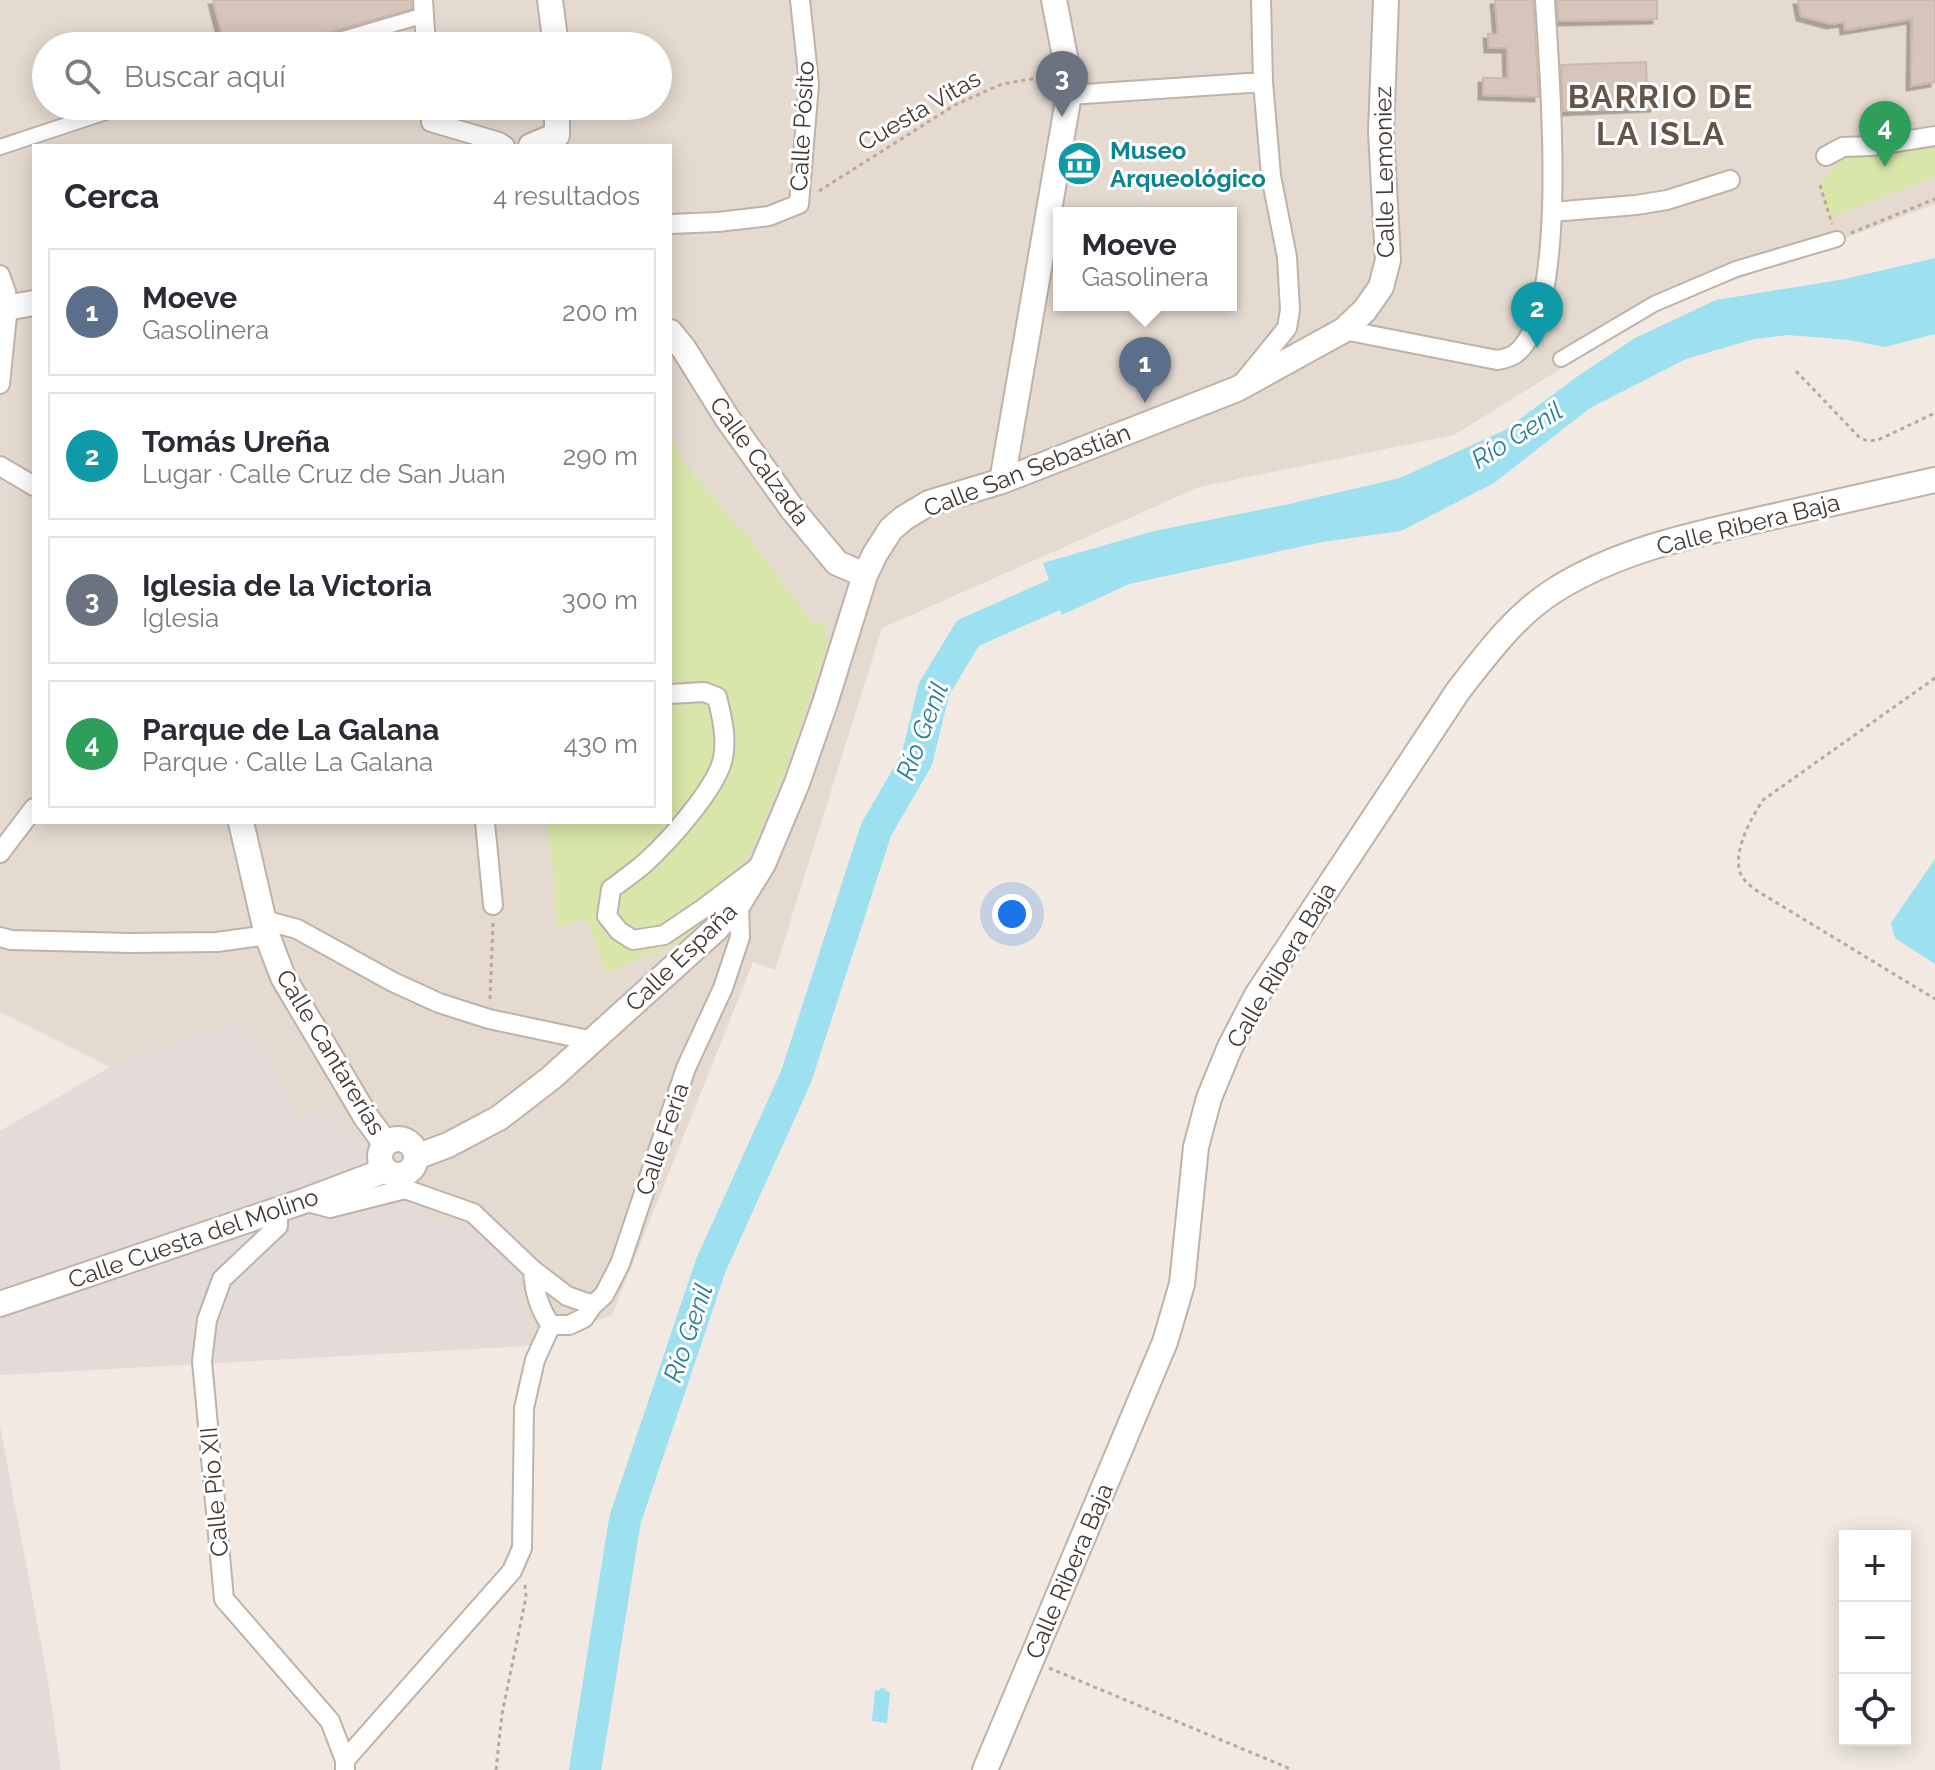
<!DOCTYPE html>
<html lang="es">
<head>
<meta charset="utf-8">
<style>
	:root { --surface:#fff; --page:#f2f2f3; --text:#2b2b33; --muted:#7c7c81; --line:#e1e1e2; --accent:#2563eb }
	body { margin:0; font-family:Raleway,sans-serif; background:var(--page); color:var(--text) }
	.controls { position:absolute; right:24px; bottom:24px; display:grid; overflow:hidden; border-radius:0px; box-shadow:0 4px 20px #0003 }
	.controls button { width:72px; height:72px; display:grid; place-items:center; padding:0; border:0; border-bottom:2px solid var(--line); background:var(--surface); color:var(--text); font:40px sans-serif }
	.you { position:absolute; left:1012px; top:914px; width:28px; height:28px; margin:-20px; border:6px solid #fff; border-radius:50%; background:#1a73e8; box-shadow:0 0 0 12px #1a73e833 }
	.badge { display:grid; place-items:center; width:52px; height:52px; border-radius:50%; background:var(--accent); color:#fff; font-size:26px; font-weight:700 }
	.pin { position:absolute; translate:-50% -66px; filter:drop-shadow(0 2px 4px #0008) }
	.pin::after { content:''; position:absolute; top:42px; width:28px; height:24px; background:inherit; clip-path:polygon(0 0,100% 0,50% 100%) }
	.popup { position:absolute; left:1053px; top:207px; width:184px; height:104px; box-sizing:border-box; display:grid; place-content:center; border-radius:0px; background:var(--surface); filter:drop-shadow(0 2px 6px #0005); font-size:26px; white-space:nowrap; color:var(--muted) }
	.popup b { font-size:30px; color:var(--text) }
	.popup::after { content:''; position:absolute; left:50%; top:100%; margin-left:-16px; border:16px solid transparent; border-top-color:var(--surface) }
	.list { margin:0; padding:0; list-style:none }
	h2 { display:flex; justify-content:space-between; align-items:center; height:104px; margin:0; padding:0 32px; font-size:34px }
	h2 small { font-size:26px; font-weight:400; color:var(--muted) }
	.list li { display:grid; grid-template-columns:52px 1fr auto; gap:24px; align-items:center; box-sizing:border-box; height:128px; margin:0 16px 16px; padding:0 16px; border:2px solid var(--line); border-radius:0px }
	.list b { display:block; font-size:30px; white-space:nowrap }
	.list p { margin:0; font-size:26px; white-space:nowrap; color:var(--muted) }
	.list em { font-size:26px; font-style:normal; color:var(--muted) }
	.icon { flex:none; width:44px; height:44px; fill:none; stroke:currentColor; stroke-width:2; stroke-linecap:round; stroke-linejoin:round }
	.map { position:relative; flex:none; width:1935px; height:1770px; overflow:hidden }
	.search { position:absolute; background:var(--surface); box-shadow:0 4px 20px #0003; left:32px; top:32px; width:640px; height:88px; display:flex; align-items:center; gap:20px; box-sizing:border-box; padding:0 28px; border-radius:44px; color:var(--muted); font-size:30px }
	.panel { position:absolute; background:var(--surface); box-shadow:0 4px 20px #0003; left:32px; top:144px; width:640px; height:680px; border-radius:0px }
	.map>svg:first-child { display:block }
	.residential { fill:#e5dad0; fill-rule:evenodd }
	.industrial { fill:#e3dbd8 }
	.green { fill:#d9e6aa }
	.water { fill:#9de0ef }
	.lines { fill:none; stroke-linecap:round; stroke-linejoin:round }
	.river { stroke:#9de0ef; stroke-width:32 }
	.building { fill:#d6c5bb; stroke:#cdb8ab; stroke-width:2; filter:url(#shadow) }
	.pedestrian-casing { stroke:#bfb2a8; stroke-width:18 }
	.minor-casing { stroke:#bfb2a8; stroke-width:22 }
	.tertiary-casing { stroke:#bfb2a8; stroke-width:28 }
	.path { stroke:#bea796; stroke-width:3; stroke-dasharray:4 4; stroke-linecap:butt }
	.pedestrian { stroke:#fff; stroke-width:14 }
	.minor { stroke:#fff; stroke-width:18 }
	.tertiary { stroke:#fff; stroke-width:24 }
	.labels { text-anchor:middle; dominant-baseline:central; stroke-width:6; stroke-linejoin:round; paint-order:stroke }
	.street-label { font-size:24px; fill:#433933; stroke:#fff }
	.culture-label { font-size:24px; font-weight:bold; fill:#0d838f; stroke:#fff; text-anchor:start }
	.water-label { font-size:26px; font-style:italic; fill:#298096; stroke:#fff }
	.district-label { font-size:32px; font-weight:bold; letter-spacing:2px; fill:#65544a; stroke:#fff }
</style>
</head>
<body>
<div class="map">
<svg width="1935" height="1770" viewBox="0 0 1935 1770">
	<defs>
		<filter id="shadow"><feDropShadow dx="-4.5" dy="4.5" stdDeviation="0" flood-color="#0004"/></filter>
	</defs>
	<rect width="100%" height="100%" fill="#f1e9e2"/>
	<path class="residential" d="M0 0H1935V204L1654 311 1454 435 1199 487 882 628 775 970 753 962 612 1315 528 1346 518 1272 435 1226 329 1105 300 1120 243 1019 110 1067 0 1012ZM46 46H658V106H46ZM34 146H670V822H34ZM1059 213H1231V305H1059Z"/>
	<path class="industrial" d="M243 1018 300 1119 329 1105 435 1226 469 1222 518 1272 528 1346 0 1375V1131L110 1067Z
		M0 1426 47 1675 61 1770H0Z"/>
	<path class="green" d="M1935 134V177L1829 218 1820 185 1842 158Z
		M670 434 685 463 733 521 744 531 814 625 824 619 828 643 785 770 754 846 734 874 699 901 709 915 682 941 606 973 587 919 557 928 554 873 547 822H670Z"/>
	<path class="water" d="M1935 258V334L1885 347 1849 340 1788 335 1754 339 1686 359 1590 408 1494 483 1401 531 1322 542 1129 584 1062 615 1043 563 1154 531 1289 504 1400 478 1505 430 1578 376 1635 338 1716 300 1845 279Z
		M1935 859V964L1895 938 1891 923Z
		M883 1687 886 1691 890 1692 887 1723 872 1721 875 1690 878 1691Z"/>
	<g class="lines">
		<path class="river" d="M585 1770 625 1520 711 1265 796 1077 876 830 917 759 934 689 968 633 1095 577"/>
	</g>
	<path class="building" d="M213 0H411L412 9 316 36 310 41 295 46H225Z
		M1495 0H1533L1539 97 1483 95V78H1508L1507 48H1489L1488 34H1498Z
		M1557 0H1657V19L1558 21Z
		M1798 0H1935V82L1911 86 1912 19 1845 30 1844 22 1831 24 1801 16Z
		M1646 62 1647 92 1655 96V107L1563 111 1561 65Z"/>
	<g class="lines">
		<defs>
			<path id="pedestrian" d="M319 46 425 15
				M0 147 124 106
				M1561 359 1654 304 1736 269 1837 239"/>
			<path id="minor" d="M423 0 426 46
				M1069 95 1263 82
				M430 106 431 122 499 142 505 146
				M1826 156 1843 147 1872 146 1935 136
				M1552 212 1636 205 1667 200 1730 180
				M670 224 718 222 769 216 799 204 809 84 800 0
				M0 275 6 292 8 306 0 384
				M1344 330 1497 360C1503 359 1511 357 1515 354 1571 314 1549 68 1545 0
				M1244 381 1287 328 1290 310 1287 257 1271 176 1263 82 1261 0
				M0 466 34 486
				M670 694 704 692 717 697C722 717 727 738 723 758 717 788 668 842 646 862 635 872 623 880 611 889L607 916 619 931 633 940 664 935 704 908 754 870
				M485 822 493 905
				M0 853 34 808
				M264 920 297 929 393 982 439 1003 489 1019 593 1041
				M0 937 11 940 130 943 217 942 267 935
				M304 1201 330 1208 405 1189 473 1213 533 1270 567 1296 593 1305
				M278 1209V1226L222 1279 207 1320 202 1361 224 1599 330 1721 345 1760V1770
				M533 1270C534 1290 539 1309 551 1325
				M551 1325H569L584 1318 593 1305 604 1295 620 1264 686 1068 723 988 740 937 739 903
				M345 1760 512 1571 522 1548 524 1408 535 1360 551 1325"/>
			<path id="tertiary" d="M550 0 556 46
				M531 146 557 135V106
				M0 309 34 303
				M670 332 684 349 727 418 793 510 837 563 865 575
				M1002 481 1069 95 1068 72 1054 0
				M241 822 267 935 283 977 366 1117 386 1144
				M380 1157a18 18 0 1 1 36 0a18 18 0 1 1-36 0Z
				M416 1157 448 1145 499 1118 551 1078 716 929 739 903 763 864 797 783 825 703 865 575 875 554 891 529 904 518 929 503 1002 481 1237 389 1344 330 1365 310 1381 287 1388 260 1381 132 1386 0
				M0 1304 304 1201 386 1170
				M985 1770 1165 1342 1182 1284 1196 1147 1209 1098 1230 1047 1257 995 1458 691C1486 655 1515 615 1555 590 1617 551 1691 535 1762 519 1820 506 1877 493 1935 480"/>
		</defs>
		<use href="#pedestrian" class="pedestrian-casing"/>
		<use href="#minor" class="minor-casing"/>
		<use href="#tertiary" class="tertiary-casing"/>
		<path class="path" d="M1820 185 1832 224
			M819 191 955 105 1002 84 1049 76
			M1851 233 1935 199
			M1796 371 1860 438 1868 441 1878 440 1935 413
			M1935 678 1763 800C1752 817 1735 847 1739 868 1740 877 1747 883 1754 889L1935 999
			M490 999 493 923
			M1049 1668 1293 1770
			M496 1770 502 1714 526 1597 525 1584"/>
		<use href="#pedestrian" class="pedestrian"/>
		<use href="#minor" class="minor"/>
		<use href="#tertiary" class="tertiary"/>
	</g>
	<defs>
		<symbol id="museum-disc" viewBox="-11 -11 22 22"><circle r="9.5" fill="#0f9aa8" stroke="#fff"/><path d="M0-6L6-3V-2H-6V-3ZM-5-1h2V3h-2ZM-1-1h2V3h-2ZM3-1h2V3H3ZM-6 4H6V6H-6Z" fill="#fff"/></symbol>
	</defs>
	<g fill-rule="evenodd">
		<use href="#museum-disc" x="1054" y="138" width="51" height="51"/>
	</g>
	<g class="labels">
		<g class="street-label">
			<text transform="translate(919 110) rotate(-30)">Cuesta Vitas</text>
			<text transform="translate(802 126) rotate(-87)">Calle Pósito</text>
			<text transform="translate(1384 172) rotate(-91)">Calle Lemoniez</text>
			<text transform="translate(760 461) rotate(54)">Calle Calzada</text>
			<text transform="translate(1027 470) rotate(-21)">Calle San Sebastián</text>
			<text transform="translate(1748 524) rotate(-14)">Calle Ribera Baja</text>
			<text transform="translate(681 957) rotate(-44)">Calle España</text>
			<text transform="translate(1281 965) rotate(-59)">Calle Ribera Baja</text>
			<text transform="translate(331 1052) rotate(59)">Calle Cantarerías</text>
			<text transform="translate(662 1139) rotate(-71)">Calle Feria</text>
			<text transform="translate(193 1238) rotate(-19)">Calle Cuesta del Molino</text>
			<text transform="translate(214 1492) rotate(-95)">Calle Pío XII</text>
			<text transform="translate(1069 1571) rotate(-67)">Calle Ribera Baja</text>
		</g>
		<g class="culture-label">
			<text x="1110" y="150">Museo<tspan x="1110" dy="28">Arqueológico</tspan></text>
		</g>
		<g class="water-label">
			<text transform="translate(1517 435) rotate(-32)">Río Genil</text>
			<text transform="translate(922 731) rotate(-69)">Río Genil</text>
			<text transform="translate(688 1333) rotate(-71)">Río Genil</text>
		</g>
		<g class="district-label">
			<text x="1661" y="96">BARRIO DE<tspan x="1661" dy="37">LA ISLA</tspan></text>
		</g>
	</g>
</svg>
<div class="controls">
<button>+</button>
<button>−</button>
<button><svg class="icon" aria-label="locate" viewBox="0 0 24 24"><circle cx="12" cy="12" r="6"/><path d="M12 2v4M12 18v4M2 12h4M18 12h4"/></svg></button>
</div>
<div class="you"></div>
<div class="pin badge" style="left:1145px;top:403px;background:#5c6f8a">1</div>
<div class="popup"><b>Moeve</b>Gasolinera</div>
<div class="pin badge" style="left:1537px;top:348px;background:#0f9aa8">2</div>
<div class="pin badge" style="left:1062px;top:117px;background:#6b7280">3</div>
<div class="pin badge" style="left:1885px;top:167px;background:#2e9e5b">4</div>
<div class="search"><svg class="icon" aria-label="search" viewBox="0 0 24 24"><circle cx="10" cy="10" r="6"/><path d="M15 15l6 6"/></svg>Buscar aquí</div>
<section class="panel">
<h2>Cerca<small>4 resultados</small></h2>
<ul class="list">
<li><span class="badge" style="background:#5c6f8a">1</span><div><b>Moeve</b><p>Gasolinera</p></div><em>200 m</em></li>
<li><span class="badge" style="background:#0f9aa8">2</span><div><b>Tomás Ureña</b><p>Lugar · Calle Cruz de San Juan</p></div><em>290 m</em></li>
<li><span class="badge" style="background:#6b7280">3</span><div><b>Iglesia de la Victoria</b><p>Iglesia</p></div><em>300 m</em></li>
<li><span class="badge" style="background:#2e9e5b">4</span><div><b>Parque de La Galana</b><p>Parque · Calle La Galana</p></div><em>430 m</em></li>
</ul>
</section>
</div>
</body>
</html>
